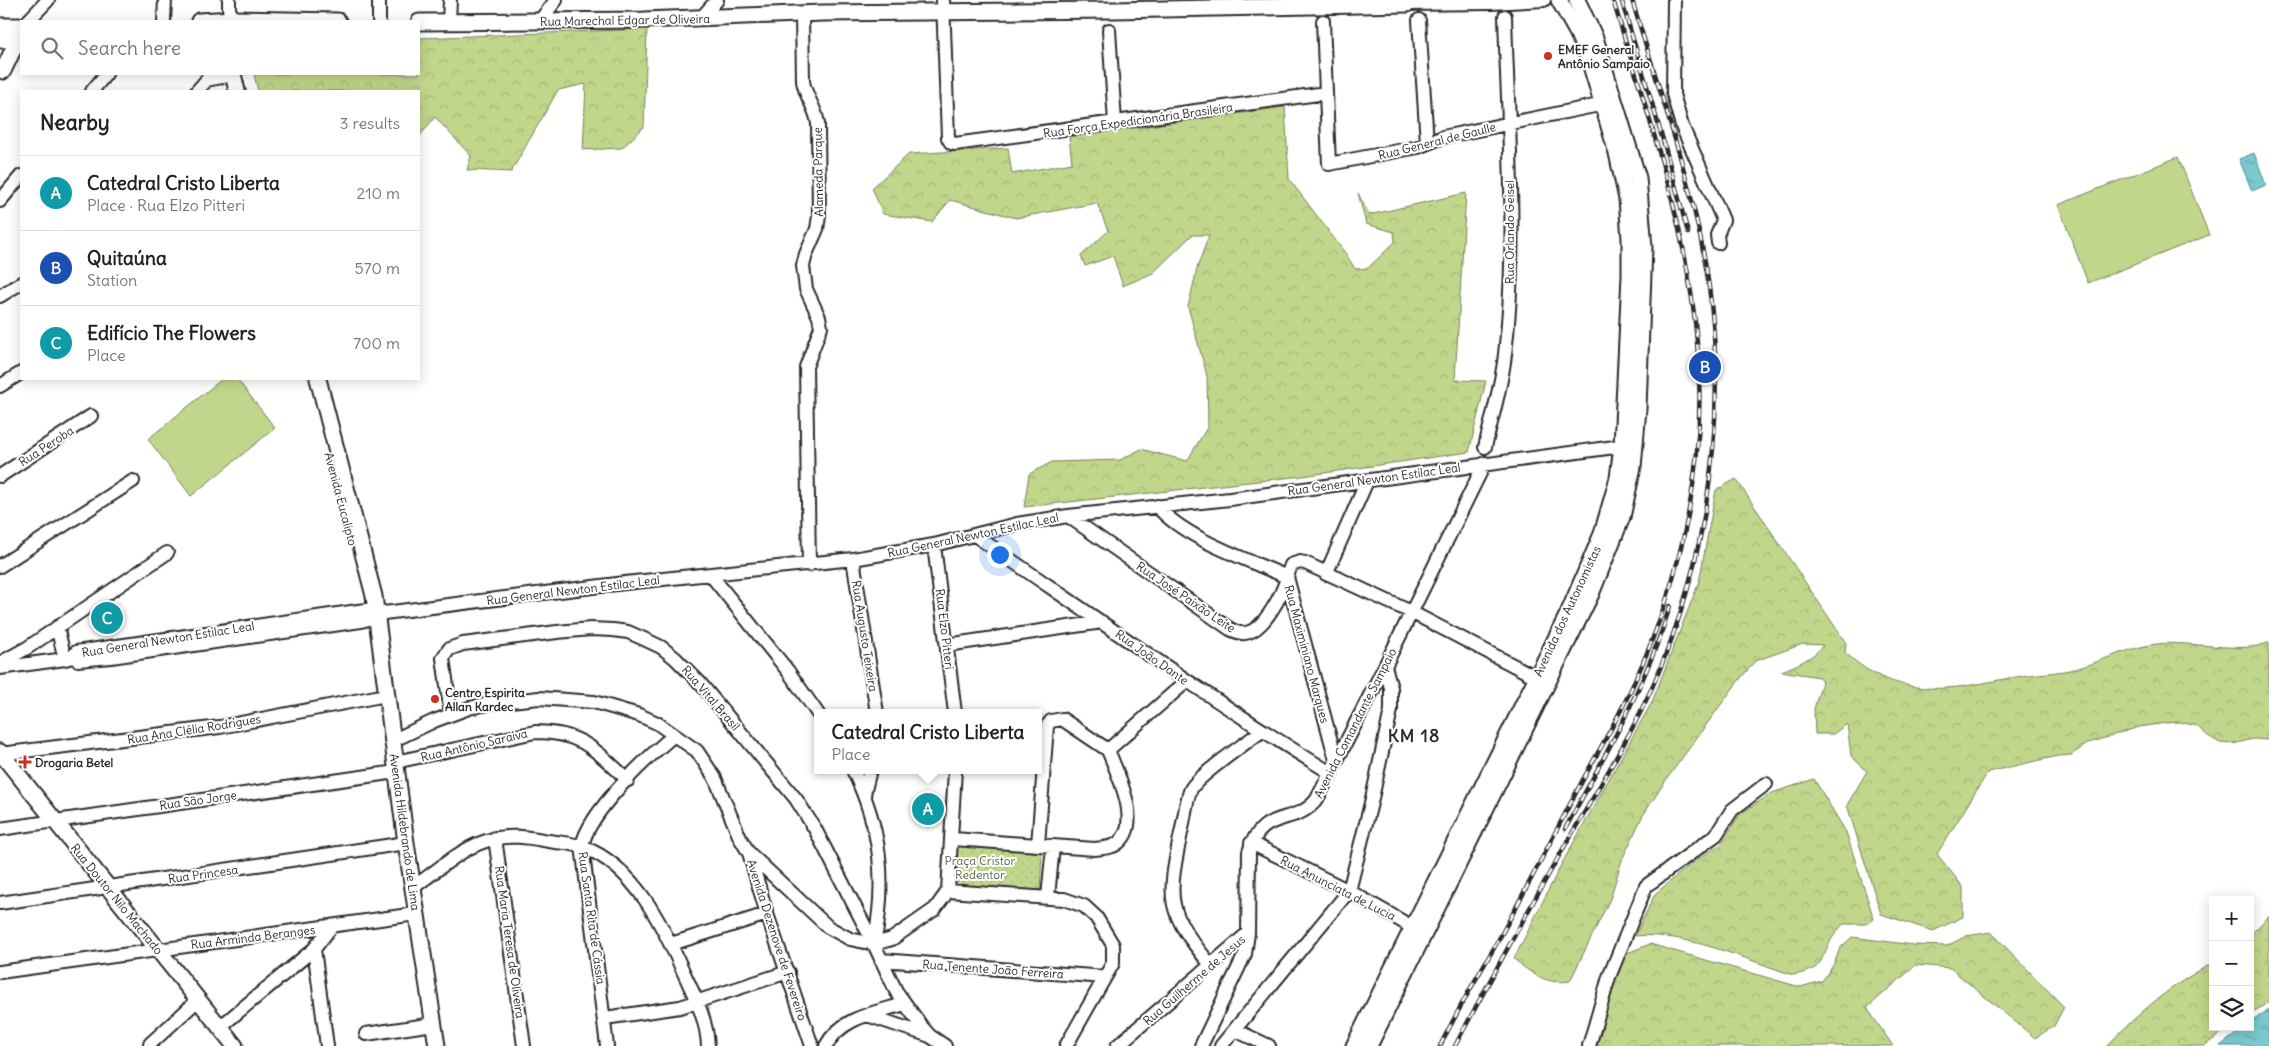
<!DOCTYPE html>
<html lang="en">
<head>
<meta charset="utf-8">
<style>
	:root { --surface:#fff; --page:#f6f6f6; --text:#222; --muted:#767676; --line:#e0e0e0; --accent:#d93025 }
	body { margin:0; font-family:Delius,sans-serif; background:var(--page); color:var(--text) }
	.controls { position:absolute; right:15px; bottom:15px; display:grid; overflow:hidden; border-radius:0px; box-shadow:0 2px 12px #0003 }
	.controls button { width:45px; height:45px; display:grid; place-items:center; padding:0; border:0; border-bottom:1px solid var(--line); background:var(--surface); color:var(--text); font:25px sans-serif }
	.you { position:absolute; left:999px; top:554px; width:18px; height:18px; margin:-12px; border:4px solid #fff; border-radius:50%; background:#1a73e8; box-shadow:0 0 0 8px #1a73e833 }
	.badge { display:grid; place-items:center; width:32px; height:32px; border-radius:50%; background:var(--accent); color:#fff; font-size:16px; font-weight:700 }
	.pin { position:absolute; translate:-50% -50%; border:2px solid #fff; box-shadow:0 1px 5px #0006 }
	.popup { position:absolute; left:814px; top:709px; width:228px; height:65px; box-sizing:border-box; display:grid; place-content:center; border-radius:0px; background:var(--surface); filter:drop-shadow(0 1px 4px #0005); font-size:16px; white-space:nowrap; color:var(--muted) }
	.popup b { font-size:19px; color:var(--text) }
	.popup::after { content:''; position:absolute; left:50%; top:100%; margin-left:-10px; border:10px solid transparent; border-top-color:var(--surface) }
	.list { margin:0; padding:0; list-style:none }
	h2 { display:flex; justify-content:space-between; align-items:center; height:65px; margin:0; padding:0 20px; font-size:21px }
	h2 small { font-size:16px; font-weight:400; color:var(--muted) }
	.list li { display:grid; grid-template-columns:32px 1fr auto; gap:15px; align-items:center; box-sizing:border-box; height:75px; padding:0 20px; border-top:1px solid var(--line) }
	.list b { display:block; font-size:19px; white-space:nowrap }
	.list p { margin:0; font-size:16px; white-space:nowrap; color:var(--muted) }
	.list em { font-size:16px; font-style:normal; color:var(--muted) }
	.icon { flex:none; width:28px; height:28px; fill:none; stroke:currentColor; stroke-width:2; stroke-linecap:round; stroke-linejoin:round }
	.map { position:relative; flex:none; width:2269px; height:1046px; overflow:hidden }
	.search { position:absolute; background:var(--surface); box-shadow:0 2px 12px #0003; left:20px; top:20px; width:400px; height:55px; display:flex; align-items:center; gap:12px; box-sizing:border-box; padding:0 18px; border-radius:0px; color:var(--muted); font-size:19px }
	.panel { position:absolute; background:var(--surface); box-shadow:0 2px 12px #0003; left:20px; top:90px; width:400px; height:290px; border-radius:0px }
	.map>svg:first-child { display:block }
	.forest { fill:url(#forest-crowns); stroke:#76805b }
	.park { fill:url(#park-dots); stroke:#76805b }
	.pitch { fill:#c0d68b; stroke:#76805b }
	.water { fill:url(#water-ripples); stroke:#598a8d }
	.lines { fill:none; stroke-linecap:round; stroke-linejoin:round }
	.minor-casing { stroke:#2b2b2b; stroke-width:16 }
	.major-casing { stroke:#2b2b2b; stroke-width:19 }
	.minor { stroke:#fff; stroke-width:12 }
	.major { stroke:#fff; stroke-width:15 }
	.rail-casing { stroke:#2b2b2b; stroke-width:4.5 }
	.rail { stroke:#fff; stroke-width:2.5; stroke-dasharray:8; stroke-linecap:butt }
	.poi-dot { fill:#c8321e; stroke:#fff; stroke-width:2 }
	.labels { text-anchor:middle; dominant-baseline:central; stroke-width:4; stroke-linejoin:round; paint-order:stroke }
	.street-label { font-size:12px; fill:#2b2b2b; stroke:#fff }
	.poi-label { font-size:12px; font-weight:bold; fill:#2b2b2b; stroke:#fff; text-anchor:start }
	.park-label { font-size:12px; fill:#585e48; stroke:#fff }
	.district-label { font-size:18px; font-weight:bold; letter-spacing:1px; fill:#2b2b2b; stroke:#fff }
</style>
</head>
<body>
<div class="map">
<svg width="2269" height="1046" viewBox="0 0 2269 1046">
	<defs>
		<pattern id="forest-crowns" width="20" height="18" patternUnits="userSpaceOnUse" patternTransform="scale(1.25)"><rect width="20" height="18" fill="#c0d68b"/><path d="M2 6a3 3 0 1 1 6 0M12 15a3 3 0 1 1 6 0" fill="none" stroke="#a5b878"/></pattern>
		<pattern id="park-dots" width="8" height="8" patternUnits="userSpaceOnUse" patternTransform="scale(1.25)"><rect width="8" height="8" fill="#c0d68b"/><path d="M2 2h.1M6 6h.1" fill="none" stroke="#a5b878" stroke-width="1.8" stroke-linecap="round"/></pattern>
		<pattern id="water-ripples" width="26" height="14" patternUnits="userSpaceOnUse" patternTransform="scale(1.25)"><rect width="26" height="14" fill="#78cacf"/><path d="M2 4q2-2 4 0t4 0M15 11q2-2 4 0t4 0" fill="none" stroke="#63a4a8"/></pattern>
	</defs>
	<rect width="100%" height="100%" fill="#fff"/>
	<filter id="ink" filterUnits="userSpaceOnUse"><feTurbulence type="fractalNoise" baseFrequency=".02" numOctaves="2"/><feDisplacementMap in="SourceGraphic" scale="10" xChannelSelector="R" yChannelSelector="G"/><feConvolveMatrix kernelMatrix="1 2 1 2 8 2 1 2 1" color-interpolation-filters="sRGB"/></filter>
	<g filter="url(#ink)">
		<path class="forest" d="M647 29 644 127 622 148 583 150 586 84 558 90 511 172 467 170 471 156 435 117 419 137V91H258L254 74H419V38Z
			M1285 107 1289 179 1346 254 1355 269 1368 268 1395 242 1394 232 1366 224 1358 193 1369 215 1466 193 1455 380 1486 381 1469 452 1303 476 1024 507 1029 474 1052 462 1120 460 1141 449 1187 461 1208 426 1207 376 1188 307 1198 265 1209 235H1192L1153 273 1123 286 1113 256 1085 266 1081 256 1108 231 1097 203 1016 218 950 200 932 222 883 214 872 188 909 154 1008 148 1012 174 1072 163 1069 137Z
			M1736 479 1846 643 1845 653C1854 660 1863 668 1873 673 1925 700 1968 685 2021 676 2042 673 2064 673 2085 666 2108 658 2132 647 2157 644 2187 640 2247 655 2269 642V740L2253 739 2233 744 2220 743 2208 736 2197 726 2180 722 2166 723 2139 727 2089 743 2071 755 2058 756 1988 772 1937 854 1963 887V917L1933 931 1881 914 1847 805 1867 771 1851 756 1847 724 1833 734H1815L1814 709 1822 682 1819 677 1781 671C1795 666 1814 658 1823 645L1803 644 1755 661 1736 684 1666 780 1642 817 1622 860 1610 899 1570 981C1547 985 1531 974 1514 959L1560 867 1652 702 1699 582 1716 490Z
			M1814 779 1846 832 1874 919 1866 924H1843C1839 929 1834 935 1831 940 1818 964 1823 970 1793 975 1748 960 1682 931 1635 936L1655 894 1691 864 1721 844 1740 814 1772 793Z
			M2269 916V1002L2250 1014V935Z
			M1991 932 2064 1007 2054 1026 2035 1038 1950 968 1916 965 1867 1008 1893 1046H1595L1606 1000 1627 953 1650 944 1800 987 1822 981 1834 964 1840 948 1852 937 1913 945 1947 946 1966 936Z
			M2213 963V1027H2230L2204 1046H2107C2138 1013 2172 984 2213 963Z"/>
		<path class="park" d="M957 845 1042 851 1040 891 953 886Z"/>
		<path class="pitch" d="M2178 157 2209 235 2088 283 2058 205Z
			M222 379H237L275 428 191 496 148 439Z"/>
		<path class="water" d="M2254 153 2266 185 2252 191 2239 159Z
			M2269 1009V1046H2220L2245 1027H2250V1023Z"/>
		<g class="lines">
			<defs>
				<path id="minor" d="M229 0V9L233 19
					M943 0 948 138 951 143 955 144 1326 93
					M1674 0 1673 94 1682 126 1723 220 1717 235 1718 243
					M1407 4 1491 3 1544 0
					M802 14 803 81C805 97 816 107 818 124L819 216 817 229 806 254 803 266 806 289 819 317 821 327 806 367 809 565
					M701 18 717 0
					M1419 20 1427 143
					M28 21 48 0
					M164 21 165 0
					M379 21V0
					M1323 21 1329 164 1418 147 1443 137 1604 104
					M449 22 450 0
					M539 22 556 0
					M1109 30 1115 123
					M206 80 233 75
					M92 91 106 74
					M197 91 212 74
					M0 201 21 176
					M0 296 21 283
					M0 386 21 373
					M1485 447C1492 417 1502 385 1505 354 1518 245 1508 126 1505 16
					M0 476 91 416
					M1157 506C1183 538 1249 560 1287 577L1291 565 1300 562 1305 563 1411 612 1536 677
					M1068 516 1230 629C1234 631 1240 634 1245 633 1264 631 1283 593 1287 577
					M976 536C1093 616 1209 699 1331 773
					M934 545 955 713
					M853 559 877 713
					M0 566 133 481
					M710 574 788 671 818 714
					M1326 574 1367 481
					M1287 577 1336 760
					M57 627 65 659
					M947 645 1102 622
					M73 657 78 660 111 657 361 621 377 617 384 613 625 583 853 559 934 545 1017 524 1068 516 1230 499 1622 446
					M0 663 27 648 167 553
					M0 668 65 659 73 657 76 652 358 611 376 609 383 612
					M451 714 443 658 449 649 463 644 557 632 591 629 613 630 628 632 644 639 661 647 675 658 700 683 796 799 815 829 874 944 896 991 922 1027 930 1036 945 1046
					M392 741 434 721 469 708 493 703 539 698 594 702 639 715 657 723 697 751 715 778 740 838 749 853 767 914 812 1046
					M1108 750 1187 681
					M0 754 220 727 386 695
					M395 762 535 732C582 732 595 750 628 780
					M853 770C881 828 887 881 874 944
					M864 794 870 770
					M0 829 396 772
					M495 838 524 1046
					M953 839 1095 849C1103 848 1112 848 1118 843 1143 824 1117 773 1108 750
					M1251 843 1349 891 1412 927 1420 928
					M1038 845 1047 726 1051 721 1062 719 1108 750
					M749 853 828 927 850 939 874 944 892 939 935 909 948 891 955 770
					M412 888C438 871 462 846 493 839 511 834 531 838 549 841 560 843 573 843 583 847 634 866 662 924 683 971 694 995 707 1019 708 1046
					M948 891 1064 899 1084 906 1096 917 1113 945V963L1066 1046
					M1048 897 1053 846
					M0 903 406 843
					M671 944 767 914
					M314 949 327 1046
					M881 960 1105 977
					M1211 965C1166 911 1167 901 1181 833 1184 822 1186 799 1191 789 1198 776 1247 742 1262 731
					M0 972 416 914
					M867 1015 930 1036
					M605 1018 680 1007 788 972
					M220 1027 314 949 331 927
					M1235 1030 1269 1046
					M366 1034 434 1024
					M150 1044 198 1000
					M607 1046 582 846C589 811 647 758 674 735
					M826 1046C841 1017 875 1013 904 1004
					M1117 1046 1248 933
					M1201 1046 1245 954 1248 933 1249 852C1261 807 1296 827 1317 799L1385 666 1485 463
					M1221 1046 1349 891 1371 803 1391 710V688L1385 666
					M1589 1046 1609 977 1646 886 1716 835 1732 810 1766 784"/>
				<path id="major" d="M199 21 233 19 338 21
					M419 22 644 20 823 13 1113 10 1407 4
					M0 26H21
					M0 40 21 39
					M3 71 21 33
					M233 74 237 91
					M318 379 374 596 406 843 437 1046
					M0 752 235 1046
					M1354 1046 1568 614 1602 534 1618 478 1622 446 1630 275V239L1627 199 1617 153 1590 62 1577 32 1559 0
					M1369 1046 1591 594 1622 517 1633 467 1638 409 1644 247 1638 178 1595 38 1577 0"/>
			</defs>
			<use href="#minor" class="minor-casing"/>
			<use href="#major" class="major-casing"/>
			<use href="#minor" class="minor"/>
			<use href="#major" class="major"/>
			<defs>
				<path id="rail" d="M1622 2 1665 147 1688 233
					M1565 829C1604 757 1646 686 1670 606
					M1440 1046C1457 1012 1475 980 1494 948 1523 896 1550 842 1578 789 1596 755 1617 721 1633 685 1682 579 1708 459 1697 342 1687 224 1647 113 1613 0
					M1455 1046C1490 980 1526 914 1563 849 1589 804 1617 759 1640 713 1702 588 1727 441 1711 303 1700 203 1661 97 1632 0"/>
			</defs>
			<use href="#rail" class="rail-casing"/>
			<use href="#rail" class="rail"/>
		</g>
	</g>
	<g class="poi-dot">
		<circle cx="1548" cy="56" r="5"/>
		<circle cx="435" cy="699" r="5"/>
		<path d="M22.5 754.5h5v5h5v5h-5v5h-5v-5h-5v-5h5z"/>
	</g>
	<g class="labels">
		<g class="street-label">
			<text transform="translate(625 20) rotate(-1)">Rua Marechal Edgar de Oliveira</text>
			<text transform="translate(1138 120) rotate(-8)">Rua Força Expedicionária Brasileira</text>
			<text transform="translate(1437 141) rotate(-14)">Rua General de Gaulle</text>
			<text transform="translate(818 172) rotate(-91)">Alameda Parque</text>
			<text transform="translate(1509 232) rotate(-90)">Rua Orlando Geisel</text>
			<text transform="translate(46 446) rotate(-33)">Rua Peroba</text>
			<text transform="translate(1374 479) rotate(-8)">Rua General Newton Estilac Leal</text>
			<text transform="translate(341 499) rotate(75)">Avenida Eucalipto</text>
			<text transform="translate(973 535) rotate(-12)">Rua General Newton Estilac Leal</text>
			<text transform="translate(573 590) rotate(-7)">Rua General Newton Estilac Leal</text>
			<text transform="translate(1186 597) rotate(34)">Rua José Paixão Leite</text>
			<text transform="translate(1567 611) rotate(-65)">Avenida dos Autonomistas</text>
			<text transform="translate(945 629) rotate(83)">Rua Elzo Pitteri</text>
			<text transform="translate(865 636) rotate(81)">Rua Augusto Teixeira</text>
			<text transform="translate(168 639) rotate(-9)">Rua General Newton Estilac Leal</text>
			<text transform="translate(1307 654) rotate(75)">Rua Maximiniano Marques</text>
			<text transform="translate(1152 657) rotate(35)">Rua João Dante</text>
			<text transform="translate(711 698) rotate(49)">Rua Vital Brasil</text>
			<text transform="translate(1355 723) rotate(-63)">Avenida Comandante Sampaio</text>
			<text transform="translate(194 729) rotate(-9)">Rua Ana Clélia Rodrigues</text>
			<text transform="translate(474 745) rotate(-13)">Rua Antônio Saraiva</text>
			<text transform="translate(198 800) rotate(-8)">Rua São Jorge</text>
			<text transform="translate(405 832) rotate(82)">Avenida Hildebrando de Lima</text>
			<text transform="translate(203 874) rotate(-8)">Rua Princesa</text>
			<text transform="translate(1338 888) rotate(27)">Rua Anunciata de Lucia</text>
			<text transform="translate(117 899) rotate(51)">Rua Doutor Nilo Machado</text>
			<text transform="translate(592 918) rotate(82)">Rua Santa Rita de Cássia</text>
			<text transform="translate(253 937) rotate(-7)">Rua Arminda Beranges</text>
			<text transform="translate(777 940) rotate(72)">Avenida Dezenove de Fevereiro</text>
			<text transform="translate(510 942) rotate(82)">Rua Maria Teresa de Oliveira</text>
			<text transform="translate(993 969) rotate(4)">Rua Tenente João Ferreira</text>
			<text transform="translate(1194 980) rotate(-41)">Rua Guilherme de Jesus</text>
		</g>
		<g class="poi-label">
			<text x="1558" y="49">EMEF General<tspan x="1558" dy="14">Antônio Sampaio</tspan></text>
			<text x="445" y="692">Centro Espirita<tspan x="445" dy="14">Allan Kardec</tspan></text>
			<text x="35" y="762">Drogaria Betel</text>
		</g>
		<g class="park-label">
			<text x="980" y="860">Praça Cristor<tspan x="980" dy="14">Redentor</tspan></text>
		</g>
		<g class="district-label">
			<text x="1414" y="735">KM 18</text>
		</g>
	</g>
</svg>
<div class="controls">
<button>+</button>
<button>−</button>
<button><svg class="icon" aria-label="layers" viewBox="0 0 24 24"><path d="M12 4l9 5-9 5-9-5zM3 14l9 5 9-5"/></svg></button>
</div>
<div class="you"></div>
<div class="pin badge" style="left:928px;top:809px;background:#0f9aa8">A</div>
<div class="popup"><b>Catedral Cristo Liberta</b>Place</div>
<div class="pin badge" style="left:1705px;top:367px;background:#1a4fb4">B</div>
<div class="pin badge" style="left:107px;top:618px;background:#0f9aa8">C</div>
<div class="search"><svg class="icon" aria-label="search" viewBox="0 0 24 24"><circle cx="10" cy="10" r="6"/><path d="M15 15l6 6"/></svg>Search here</div>
<section class="panel">
<h2>Nearby<small>3 results</small></h2>
<ul class="list">
<li><span class="badge" style="background:#0f9aa8">A</span><div><b>Catedral Cristo Liberta</b><p>Place · Rua Elzo Pitteri</p></div><em>210 m</em></li>
<li><span class="badge" style="background:#1a4fb4">B</span><div><b>Quitaúna</b><p>Station</p></div><em>570 m</em></li>
<li><span class="badge" style="background:#0f9aa8">C</span><div><b>Edifício The Flowers</b><p>Place</p></div><em>700 m</em></li>
</ul>
</section>
</div>
</body>
</html>
